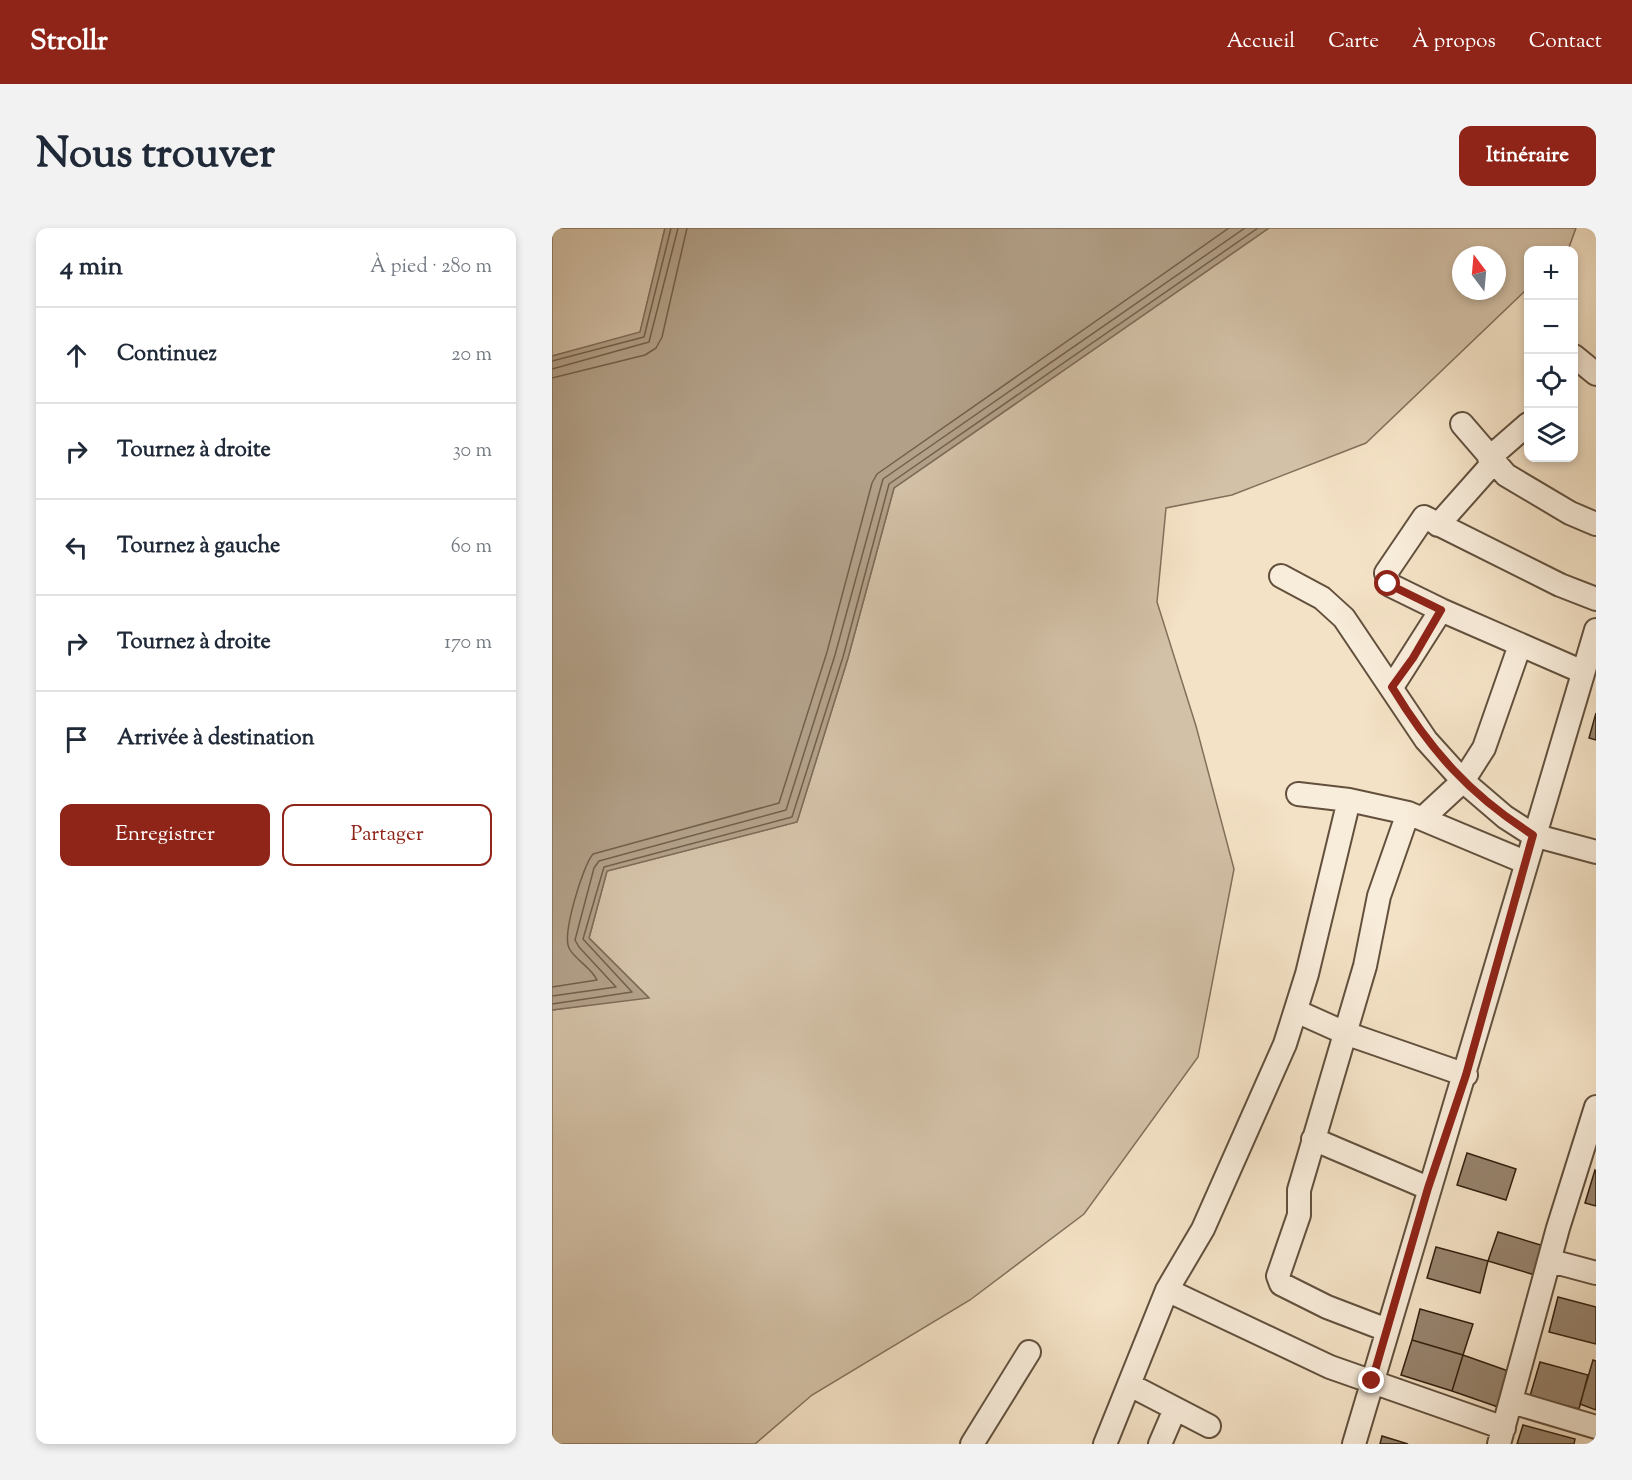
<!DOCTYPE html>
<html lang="fr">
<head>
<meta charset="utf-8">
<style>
	:root { --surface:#fff; --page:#f2f2f3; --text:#1f2937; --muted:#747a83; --line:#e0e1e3; --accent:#8f2418 }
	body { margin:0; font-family:"Sorts Mill Goudy",serif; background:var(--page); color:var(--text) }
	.controls { position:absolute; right:18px; top:18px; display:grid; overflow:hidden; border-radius:12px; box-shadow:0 3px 9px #0003 }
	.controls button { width:54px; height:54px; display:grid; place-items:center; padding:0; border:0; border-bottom:2px solid var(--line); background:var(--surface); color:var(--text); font:30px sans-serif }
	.compass { position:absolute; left:900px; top:18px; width:54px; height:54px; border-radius:50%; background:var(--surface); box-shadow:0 3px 9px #0003; rotate:344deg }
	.stop { position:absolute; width:18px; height:18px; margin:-14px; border:4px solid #8f2418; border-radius:50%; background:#fff }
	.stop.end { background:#8f2418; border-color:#fff; box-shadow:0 2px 6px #0008 }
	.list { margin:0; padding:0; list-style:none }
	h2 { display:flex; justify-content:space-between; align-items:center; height:78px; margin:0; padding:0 24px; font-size:26px }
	h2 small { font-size:20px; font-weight:400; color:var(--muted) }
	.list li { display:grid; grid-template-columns:39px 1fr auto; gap:18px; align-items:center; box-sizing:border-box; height:96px; padding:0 24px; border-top:2px solid var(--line) }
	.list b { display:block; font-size:22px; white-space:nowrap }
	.list em { font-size:20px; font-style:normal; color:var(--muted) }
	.actions { display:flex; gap:12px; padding:18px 24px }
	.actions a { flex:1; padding:14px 0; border:2px solid var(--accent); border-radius:12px; text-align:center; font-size:21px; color:var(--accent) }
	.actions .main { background:var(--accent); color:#fff }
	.icon { flex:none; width:33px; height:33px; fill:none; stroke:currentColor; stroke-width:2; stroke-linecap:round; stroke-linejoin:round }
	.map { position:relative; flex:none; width:1044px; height:1216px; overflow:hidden; border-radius:12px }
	header { display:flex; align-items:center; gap:36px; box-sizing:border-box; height:84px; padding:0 30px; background:var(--accent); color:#fff }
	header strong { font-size:28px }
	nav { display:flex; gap:33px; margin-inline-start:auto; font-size:21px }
	.intro { display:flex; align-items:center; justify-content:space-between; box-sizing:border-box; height:144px; padding:0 36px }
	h1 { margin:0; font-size:42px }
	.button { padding:15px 27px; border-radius:12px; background:var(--accent); color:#fff; font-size:21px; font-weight:700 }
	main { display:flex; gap:36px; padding:0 36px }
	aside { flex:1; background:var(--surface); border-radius:12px; box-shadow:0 3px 9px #0003 }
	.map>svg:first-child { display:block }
	.green { fill:#d3c1a7; stroke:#82705b; stroke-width:1.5; fill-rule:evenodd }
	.water { fill:#b2a088; stroke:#7f6c58; stroke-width:1.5 }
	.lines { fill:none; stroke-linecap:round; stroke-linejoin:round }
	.shore { stroke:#72604c; stroke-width:1.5 }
	.building { fill:#97846e; stroke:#321f0f; stroke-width:1.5 }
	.minor-casing { stroke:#62503d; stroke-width:26 }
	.minor { stroke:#f8ecda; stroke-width:22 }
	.route { stroke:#8f2418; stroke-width:8 }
</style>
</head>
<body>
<header>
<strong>Strollr</strong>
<nav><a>Accueil</a><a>Carte</a><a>À propos</a><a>Contact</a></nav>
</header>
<div class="intro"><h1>Nous trouver</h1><a class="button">Itinéraire</a></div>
<main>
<aside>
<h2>4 min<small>À pied · 280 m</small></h2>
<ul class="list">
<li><svg class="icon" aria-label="ahead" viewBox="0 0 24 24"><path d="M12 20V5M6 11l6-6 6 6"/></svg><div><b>Continuez</b></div><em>20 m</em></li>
<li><svg class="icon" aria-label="right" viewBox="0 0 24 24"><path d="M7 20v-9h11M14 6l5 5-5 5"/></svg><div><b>Tournez à droite</b></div><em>30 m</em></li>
<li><svg class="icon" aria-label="left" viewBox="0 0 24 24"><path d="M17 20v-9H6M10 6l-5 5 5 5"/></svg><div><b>Tournez à gauche</b></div><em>60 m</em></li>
<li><svg class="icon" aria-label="right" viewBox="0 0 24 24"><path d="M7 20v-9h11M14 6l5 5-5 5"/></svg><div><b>Tournez à droite</b></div><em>170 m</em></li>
<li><svg class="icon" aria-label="arrive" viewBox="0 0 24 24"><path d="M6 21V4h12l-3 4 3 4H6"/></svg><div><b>Arrivée à destination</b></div></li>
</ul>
<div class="actions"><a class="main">Enregistrer</a><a>Partager</a></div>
</aside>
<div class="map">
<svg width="1044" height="1216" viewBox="0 0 1044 1216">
	<rect width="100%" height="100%" fill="#f4e2c6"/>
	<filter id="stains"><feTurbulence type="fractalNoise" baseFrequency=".00333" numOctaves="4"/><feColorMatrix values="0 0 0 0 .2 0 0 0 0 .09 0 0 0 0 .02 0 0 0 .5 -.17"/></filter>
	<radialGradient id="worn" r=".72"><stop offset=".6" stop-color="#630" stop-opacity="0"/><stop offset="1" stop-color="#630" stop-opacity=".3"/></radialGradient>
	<path class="green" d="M0 0H113L88 105 0 128Z
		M717 0H1024L1016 22H976V60L814 215 680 267 614 280 605 374 644 498 682 641 646 829 532 986 418 1072 260 1167 203 1216H0V782L96 769 37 710 55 643 245 594 296 430 342 260ZM909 27H945V63H909Z"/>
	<path class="water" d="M113 0H717L342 260 296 430 245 594 55 643 37 710 97 770 0 782V128L88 104Z"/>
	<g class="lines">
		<path class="shore" d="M0 133 92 109 119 0
			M0 141 97 114 126 0
			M0 150 93 127 104 120 110 109 135 0
			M0 759 45 752C39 739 23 732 17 720 10 706 31 637 41 626L227 575 275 424 320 255 325 246 677 0
			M0 768 64 759 27 719 23 712 42 640 47 633 234 582 283 427 331 251 693 0
			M0 776 80 764 31 711 52 639 240 589 291 429 337 256 706 0"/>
	</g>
	<path class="building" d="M1044 485V512L1037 510Z
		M915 925 964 941 954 972 905 957Z
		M1043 942 1044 943V978L1033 975Z
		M946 1004 992 1018 983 1047 936 1033Z
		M884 1019 936 1033 928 1065 875 1050Z
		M1006 1069 1044 1079V1116L997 1104Z
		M868 1081 921 1096 911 1127 860 1112Z
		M860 1112 911 1127 900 1163 849 1147Z
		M911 1127 959 1144 946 1179 900 1163Z
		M1041 1132 1044 1133V1182L1028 1176Z
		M988 1134 1036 1147 1027 1181 978 1168Z
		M971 1197 1023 1211 1022 1216H965Z
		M830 1208 856 1216H828Z"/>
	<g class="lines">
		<defs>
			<path id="minor" d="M1022 128 1044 146
				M910 196 954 247 1018 285 1044 296
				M937 230 976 196
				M886 297 941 235
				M729 348 770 370 792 390 874 512 911 553 953 589 981 607 1044 624
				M1031 444 889 382 838 357 834 345 872 289 1008 357 1044 371
				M840 459 889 382
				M746 566 797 572 856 585 973 634
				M871 590 911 553 932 520 968 417
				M744 783 793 805 914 847
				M761 911 876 960
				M999 1033 1044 1045
				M615 1062 778 1139 952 1200
				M835 1102 775 1079 729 1056 726 1048 747 987V962L813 738 827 668 856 585
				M578 1157 657 1198
				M960 1174 1044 1199
				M420 1216 477 1124
				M553 1216 615 1062 651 1001 733 816 755 746 797 572
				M608 1216 623 1181
				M802 1216 1044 402
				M947 1216 1006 1000 1044 879"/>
		</defs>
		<use href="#minor" class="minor-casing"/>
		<use href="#minor" class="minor"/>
	</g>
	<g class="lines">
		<path class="route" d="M820 1153 876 960 914 847 981 607C917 566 879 523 840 459L861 430 889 382 836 356"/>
	</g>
	<rect width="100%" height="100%" filter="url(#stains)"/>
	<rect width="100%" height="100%" fill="url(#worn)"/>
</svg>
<div class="controls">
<button>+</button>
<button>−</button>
<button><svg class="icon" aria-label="locate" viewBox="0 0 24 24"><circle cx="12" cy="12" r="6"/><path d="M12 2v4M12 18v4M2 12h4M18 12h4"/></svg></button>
<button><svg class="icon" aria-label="layers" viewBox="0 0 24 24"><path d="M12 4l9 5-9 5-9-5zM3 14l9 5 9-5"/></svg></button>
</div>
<svg class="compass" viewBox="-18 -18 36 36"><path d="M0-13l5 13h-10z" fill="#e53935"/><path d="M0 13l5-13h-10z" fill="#747a83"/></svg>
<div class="stop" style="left:836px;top:356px"></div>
<div class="stop end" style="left:820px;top:1153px"></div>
</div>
</main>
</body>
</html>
